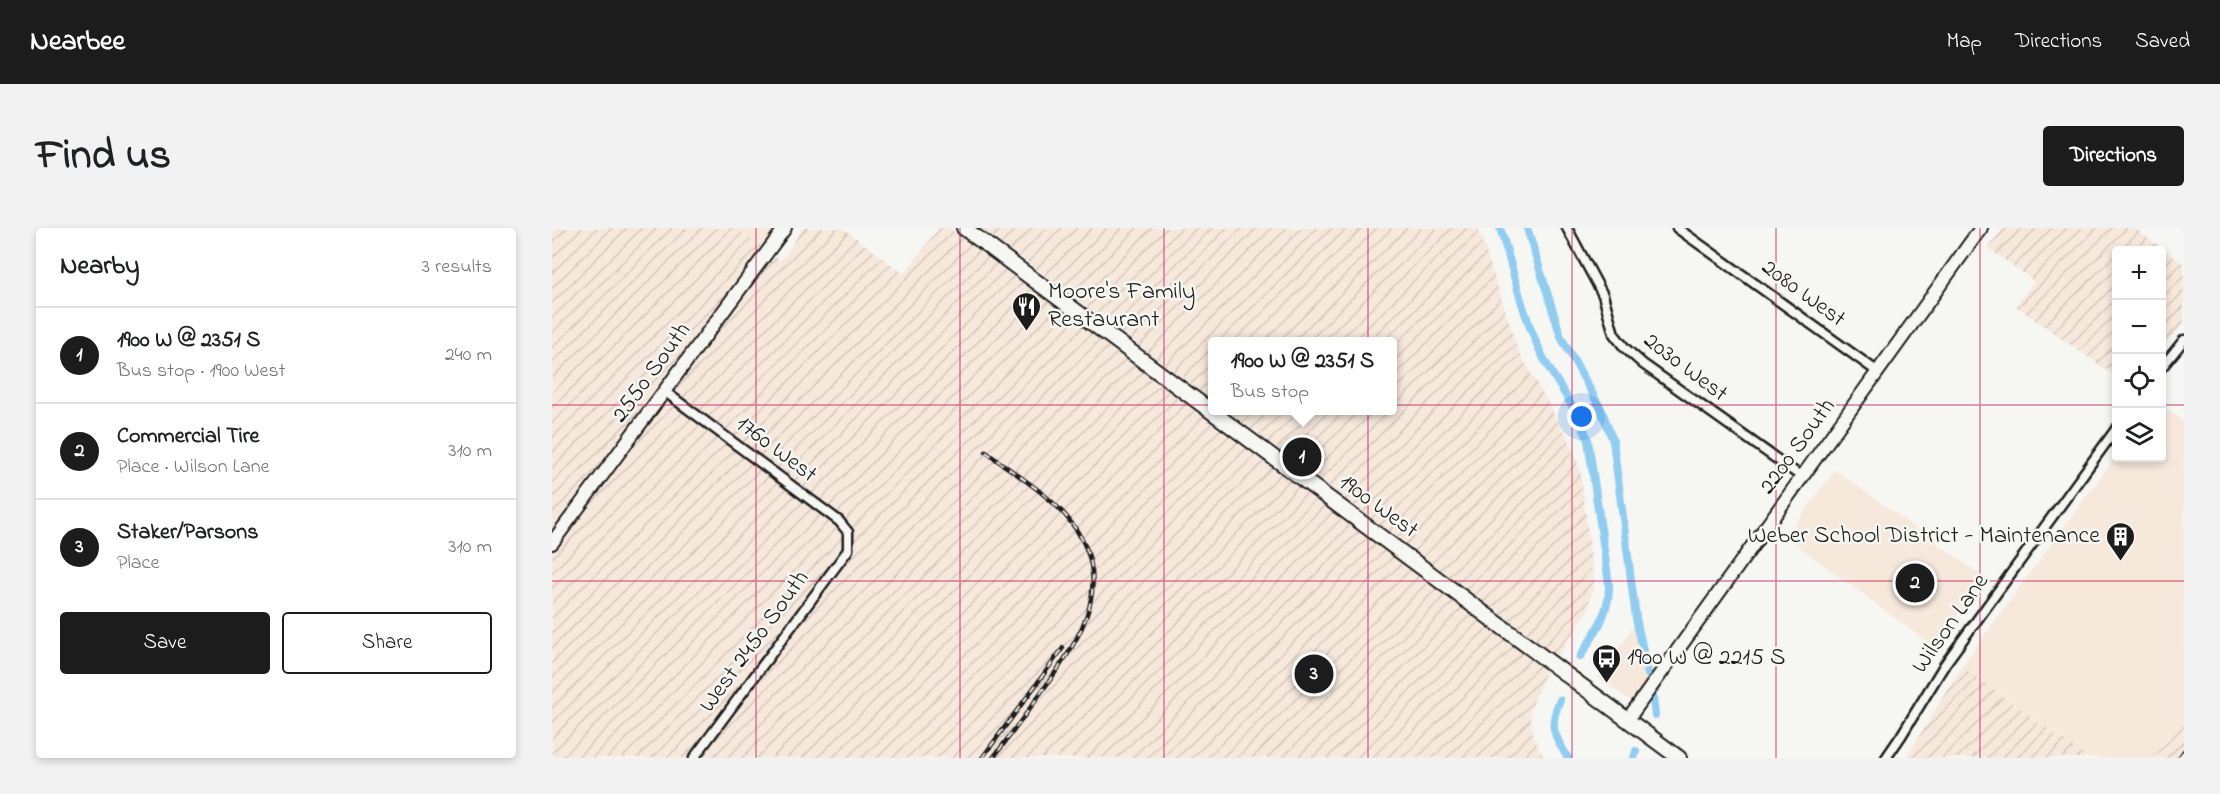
<!DOCTYPE html>
<html lang="en">
<head>
<meta charset="utf-8">
<style>
	:root { --surface:#fff; --page:#f2f2f2; --text:#202124; --muted:#757577; --line:#e0e0e0; --accent:#1c1c1c }
	body { margin:0; font-family:"Indie Flower",sans-serif; background:var(--page); color:var(--text) }
	.controls { position:absolute; right:18px; top:18px; display:grid; overflow:hidden; border-radius:6px; box-shadow:0 3px 9px #0003 }
	.controls button { width:54px; height:54px; display:grid; place-items:center; padding:0; border:0; border-bottom:2px solid var(--line); background:var(--surface); color:var(--text); font:30px sans-serif }
	.you { position:absolute; left:1030px; top:189px; width:21px; height:21px; margin:-15px; border:4px solid #fff; border-radius:50%; background:#1a73e8; box-shadow:0 0 0 9px #1a73e833 }
	.badge { display:grid; place-items:center; width:39px; height:39px; border-radius:50%; background:var(--accent); color:#fff; font-size:20px; font-weight:700 }
	.pin { position:absolute; translate:-50% -50%; border:3px solid #fff; box-shadow:0 2px 6px #0006 }
	.popup { position:absolute; left:656px; top:109px; width:189px; height:78px; box-sizing:border-box; display:grid; place-content:center; border-radius:6px; background:var(--surface); filter:drop-shadow(0 2px 4px #0005); font-size:20px; white-space:nowrap; color:var(--muted) }
	.popup b { font-size:22px; color:var(--text) }
	.popup::after { content:''; position:absolute; left:50%; top:100%; margin-left:-12px; border:12px solid transparent; border-top-color:var(--surface) }
	.list { margin:0; padding:0; list-style:none }
	h2 { display:flex; justify-content:space-between; align-items:center; height:78px; margin:0; padding:0 24px; font-size:26px }
	h2 small { font-size:20px; font-weight:400; color:var(--muted) }
	.list li { display:grid; grid-template-columns:39px 1fr auto; gap:18px; align-items:center; box-sizing:border-box; height:96px; padding:0 24px; border-top:2px solid var(--line) }
	.list b { display:block; font-size:22px; white-space:nowrap }
	.list p { margin:0; font-size:20px; white-space:nowrap; color:var(--muted) }
	.list em { font-size:20px; font-style:normal; color:var(--muted) }
	.actions { display:flex; gap:12px; padding:18px 24px }
	.actions a { flex:1; padding:14px 0; border:2px solid var(--accent); border-radius:6px; text-align:center; font-size:21px; color:var(--accent) }
	.actions .main { background:var(--accent); color:#fff }
	.icon { flex:none; width:33px; height:33px; fill:none; stroke:currentColor; stroke-width:2; stroke-linecap:round; stroke-linejoin:round }
	.map { position:relative; flex:none; width:1632px; height:530px; overflow:hidden; border-radius:6px }
	header { display:flex; align-items:center; gap:36px; box-sizing:border-box; height:84px; padding:0 30px; background:var(--accent); color:#fff }
	header strong { font-size:28px }
	nav { display:flex; gap:33px; margin-inline-start:auto; font-size:21px }
	.intro { display:flex; align-items:center; justify-content:space-between; box-sizing:border-box; height:144px; padding:0 36px }
	h1 { margin:0; font-size:42px }
	.button { padding:15px 27px; border-radius:6px; background:var(--accent); color:#fff; font-size:21px; font-weight:700 }
	main { display:flex; gap:36px; padding:0 36px }
	aside { flex:1; background:var(--surface); border-radius:6px; box-shadow:0 3px 9px #0003 }
	.map>svg:first-child { display:block }
	.built { fill:#f7e8dc }
	.industrial { fill:url(#industrial-furrows) }
	.lines { fill:none; stroke-linecap:round; stroke-linejoin:round }
	.canal { stroke:#91ccf1; stroke-width:8 }
	.street-casing { stroke:#1c1c1c; stroke-width:13 }
	.secondary-casing { stroke:#1c1c1c; stroke-width:16 }
	.primary-casing { stroke:#1c1c1c; stroke-width:18 }
	.street { stroke:#f6f6f2; stroke-width:8 }
	.secondary { stroke:#f6f6f2; stroke-width:12 }
	.primary { stroke:#f6f6f2; stroke-width:14 }
	.rail-casing { stroke:#1c1c1c; stroke-width:4.5 }
	.rail { stroke:#f6f6f2; stroke-width:2; stroke-dasharray:7; stroke-linecap:butt }
	.grid { fill:none; stroke:#c2185b; stroke-width:1.5; stroke-opacity:0.55 }
	.labels { text-anchor:middle; dominant-baseline:central; stroke-width:5; stroke-linejoin:round; paint-order:stroke }
	.poi-label { font-size:24px; fill:#1c1c1c; stroke:#f6f6f2; text-anchor:start }
	.street-label { font-size:24px; fill:#1c1c1c; stroke:#f6f6f2 }
</style>
</head>
<body>
<header>
<strong>Nearbee</strong>
<nav><a>Map</a><a>Directions</a><a>Saved</a></nav>
</header>
<div class="intro"><h1>Find us</h1><a class="button">Directions</a></div>
<main>
<aside>
<h2>Nearby<small>3 results</small></h2>
<ul class="list">
<li><span class="badge">1</span><div><b>1900 W @ 2351 S</b><p>Bus stop · 1900 West</p></div><em>240 m</em></li>
<li><span class="badge">2</span><div><b>Commercial Tire</b><p>Place · Wilson Lane</p></div><em>310 m</em></li>
<li><span class="badge">3</span><div><b>Staker/Parsons</b><p>Place</p></div><em>310 m</em></li>
</ul>
<div class="actions"><a class="main">Save</a><a>Share</a></div>
</aside>
<div class="map">
<svg width="1632" height="530" viewBox="0 0 1632 530">
	<defs>
		<pattern id="industrial-furrows" width="10" height="10" patternUnits="userSpaceOnUse" patternTransform="scale(1.5)"><rect width="10" height="10" fill="#f7e8dc"/><path d="M-1 1l2-2M0 10L10 0M9 11l2-2" fill="none" stroke="#d3c6bc"/></pattern>
	</defs>
	<rect width="100%" height="100%" fill="#f6f6f2"/>
	<filter id="ink" filterUnits="userSpaceOnUse"><feTurbulence type="fractalNoise" baseFrequency=".0167" numOctaves="2"/><feDisplacementMap in="SourceGraphic" scale="12" xChannelSelector="R" yChannelSelector="G"/><feConvolveMatrix kernelMatrix="1 2 1 2 8 2 1 2 1" color-interpolation-filters="sRGB"/></filter>
	<g filter="url(#ink)">
		<path class="built" d="M184 0H225L211 20Z
			M1610 178 1632 194V487L1601 530H1536L1410 438 1564 228V230H1610Z
			M1283 242 1433 350 1382 419 1234 309Z
			M1084 395 1096 454 1086 468 1079 472 1074 470 1046 450Z"/>
		<path class="industrial" d="M0 0H184L229 33 251 0H291L352 46 387 0H397L995 441 978 482 981 508 992 530H0Z
			M429 0H926L967 124 1017 212 1028 241 1042 355 1035 383 1006 429 675 183 840 182V113H660V172Z
			M1451 0H1582L1632 36V95L1610 119V22H1564V149L1464 78 1482 53 1436 20Z
			M1410 438 1536 530H1354Z
			M1632 487V530H1601Z"/>
		<g class="lines">
			<path class="canal" d="M948 0C961 41 972 93 992 131 1006 158 1026 182 1036 212L1057 356C1058 385 1043 405 1028 429
				M975 0 1009 109 1050 183 1061 213 1084 390 1096 446
				M1101 471 1103 487
				M1008 472C996 498 1002 507 1016 530
				M1082 530 1084 523"/>
			<defs>
				<path id="street" d="M1015 0 1051 67 1062 106 1073 120 1091 136 1250 249
					M1125 0 1326 144
					M1610 139 1632 112
					M112 163 287 293 296 304V322L142 530
					M1334 530 1349 508 1393 436 1564 201"/>
				<path id="secondary" d="M0 315 233 0
					M1076 491 1429 0"/>
				<path id="primary" d="M412 0 1127 530"/>
			</defs>
			<use href="#street" class="street-casing"/>
			<use href="#secondary" class="secondary-casing"/>
			<use href="#primary" class="primary-casing"/>
			<use href="#street" class="street"/>
			<use href="#secondary" class="secondary"/>
			<use href="#primary" class="primary"/>
			<defs>
				<path id="rail" d="M434 224C460 244 491 262 513 287 568 350 531 408 490 463 474 486 458 508 441 530
					M430 530 511 420
					M1627 530 1632 523"/>
			</defs>
			<use href="#rail" class="rail-casing"/>
			<use href="#rail" class="rail"/>
		</g>
	</g>
	<path class="grid" d="M204 0V530M408 0V530M612 0V530M816 0V530M1020 0V530M1224 0V530M1428 0V530M0 177H1564M1610 177H1632M0 353H1632"/>
	<defs>
		<symbol id="restaurant-pin" viewBox="-11 -11 22 30"><path d="M0 17L-7.5 6A9.5 9.5 0 1 1 7.5 6Z" fill="#1c1c1c" stroke="#f6f6f2"/><path d="M-5-6h1v4h1v-4h1v4h1v-4h1v5L-1.5 .5V6h-2V.5L-5-1ZM5-6V6H3V1.5H1.5Q1.5-4 5-6Z" fill="#fff"/></symbol>
		<symbol id="building-pin" viewBox="-11 -11 22 30"><path d="M0 17L-7.5 6A9.5 9.5 0 1 1 7.5 6Z" fill="#1c1c1c" stroke="#f6f6f2"/><path d="M-4-6H4V6H1V3H-1V6H-4ZM-2.5-4.3h1.7v1.8h-1.7ZM.8-4.3h1.7v1.8H.8ZM-2.5-1h1.7V.8h-1.7ZM.8-1h1.7V.8H.8Z" fill="#fff"/></symbol>
		<symbol id="bus-pin" viewBox="-11 -11 22 30"><path d="M0 17L-7.5 6A9.5 9.5 0 1 1 7.5 6Z" fill="#1c1c1c" stroke="#f6f6f2"/><path d="M-5-6H5V4H4V6H2V4H-2V6H-4V4H-5ZM-3.5-4V0h7V-4ZM-3.5 1.2v1.5H-2V1.2ZM2 1.2v1.5H3.5V1.2Z" fill="#fff"/></symbol>
	</defs>
	<g fill-rule="evenodd">
		<use href="#restaurant-pin" x="458" y="62" width="33" height="45"/>
		<use href="#building-pin" x="1552" y="292" width="33" height="45"/>
		<use href="#bus-pin" x="1038" y="414" width="33" height="45"/>
	</g>
	<g class="labels">
		<g class="poi-label">
			<text x="496" y="64">Moore's Family<tspan x="496" dy="28">Restaurant</tspan></text>
			<text x="1548" y="308" text-anchor="end">Weber School District - Maintenance</text>
			<text x="1075" y="430">1900 W @ 2215 S</text>
		</g>
		<g class="street-label">
			<text transform="translate(1251 66) rotate(36)">2080 West</text>
			<text transform="translate(1133 140) rotate(37)">2030 West</text>
			<text transform="translate(100 145) rotate(-54)">2550 South</text>
			<text transform="translate(1246 219) rotate(-54)">2200 South</text>
			<text transform="translate(224 222) rotate(37)">1760 West</text>
			<text transform="translate(826 279) rotate(36)">1900 West</text>
			<text transform="translate(1399 396) rotate(-55)">Wilson Lane</text>
			<text transform="translate(203 414) rotate(-54)">West 2450 South</text>
		</g>
	</g>
</svg>
<div class="controls">
<button>+</button>
<button>−</button>
<button><svg class="icon" aria-label="locate" viewBox="0 0 24 24"><circle cx="12" cy="12" r="6"/><path d="M12 2v4M12 18v4M2 12h4M18 12h4"/></svg></button>
<button><svg class="icon" aria-label="layers" viewBox="0 0 24 24"><path d="M12 4l9 5-9 5-9-5zM3 14l9 5 9-5"/></svg></button>
</div>
<div class="you"></div>
<div class="pin badge" style="left:750px;top:229px">1</div>
<div class="popup"><b>1900 W @ 2351 S</b>Bus stop</div>
<div class="pin badge" style="left:1363px;top:355px">2</div>
<div class="pin badge" style="left:762px;top:446px">3</div>
</div>
</main>
</body>
</html>
